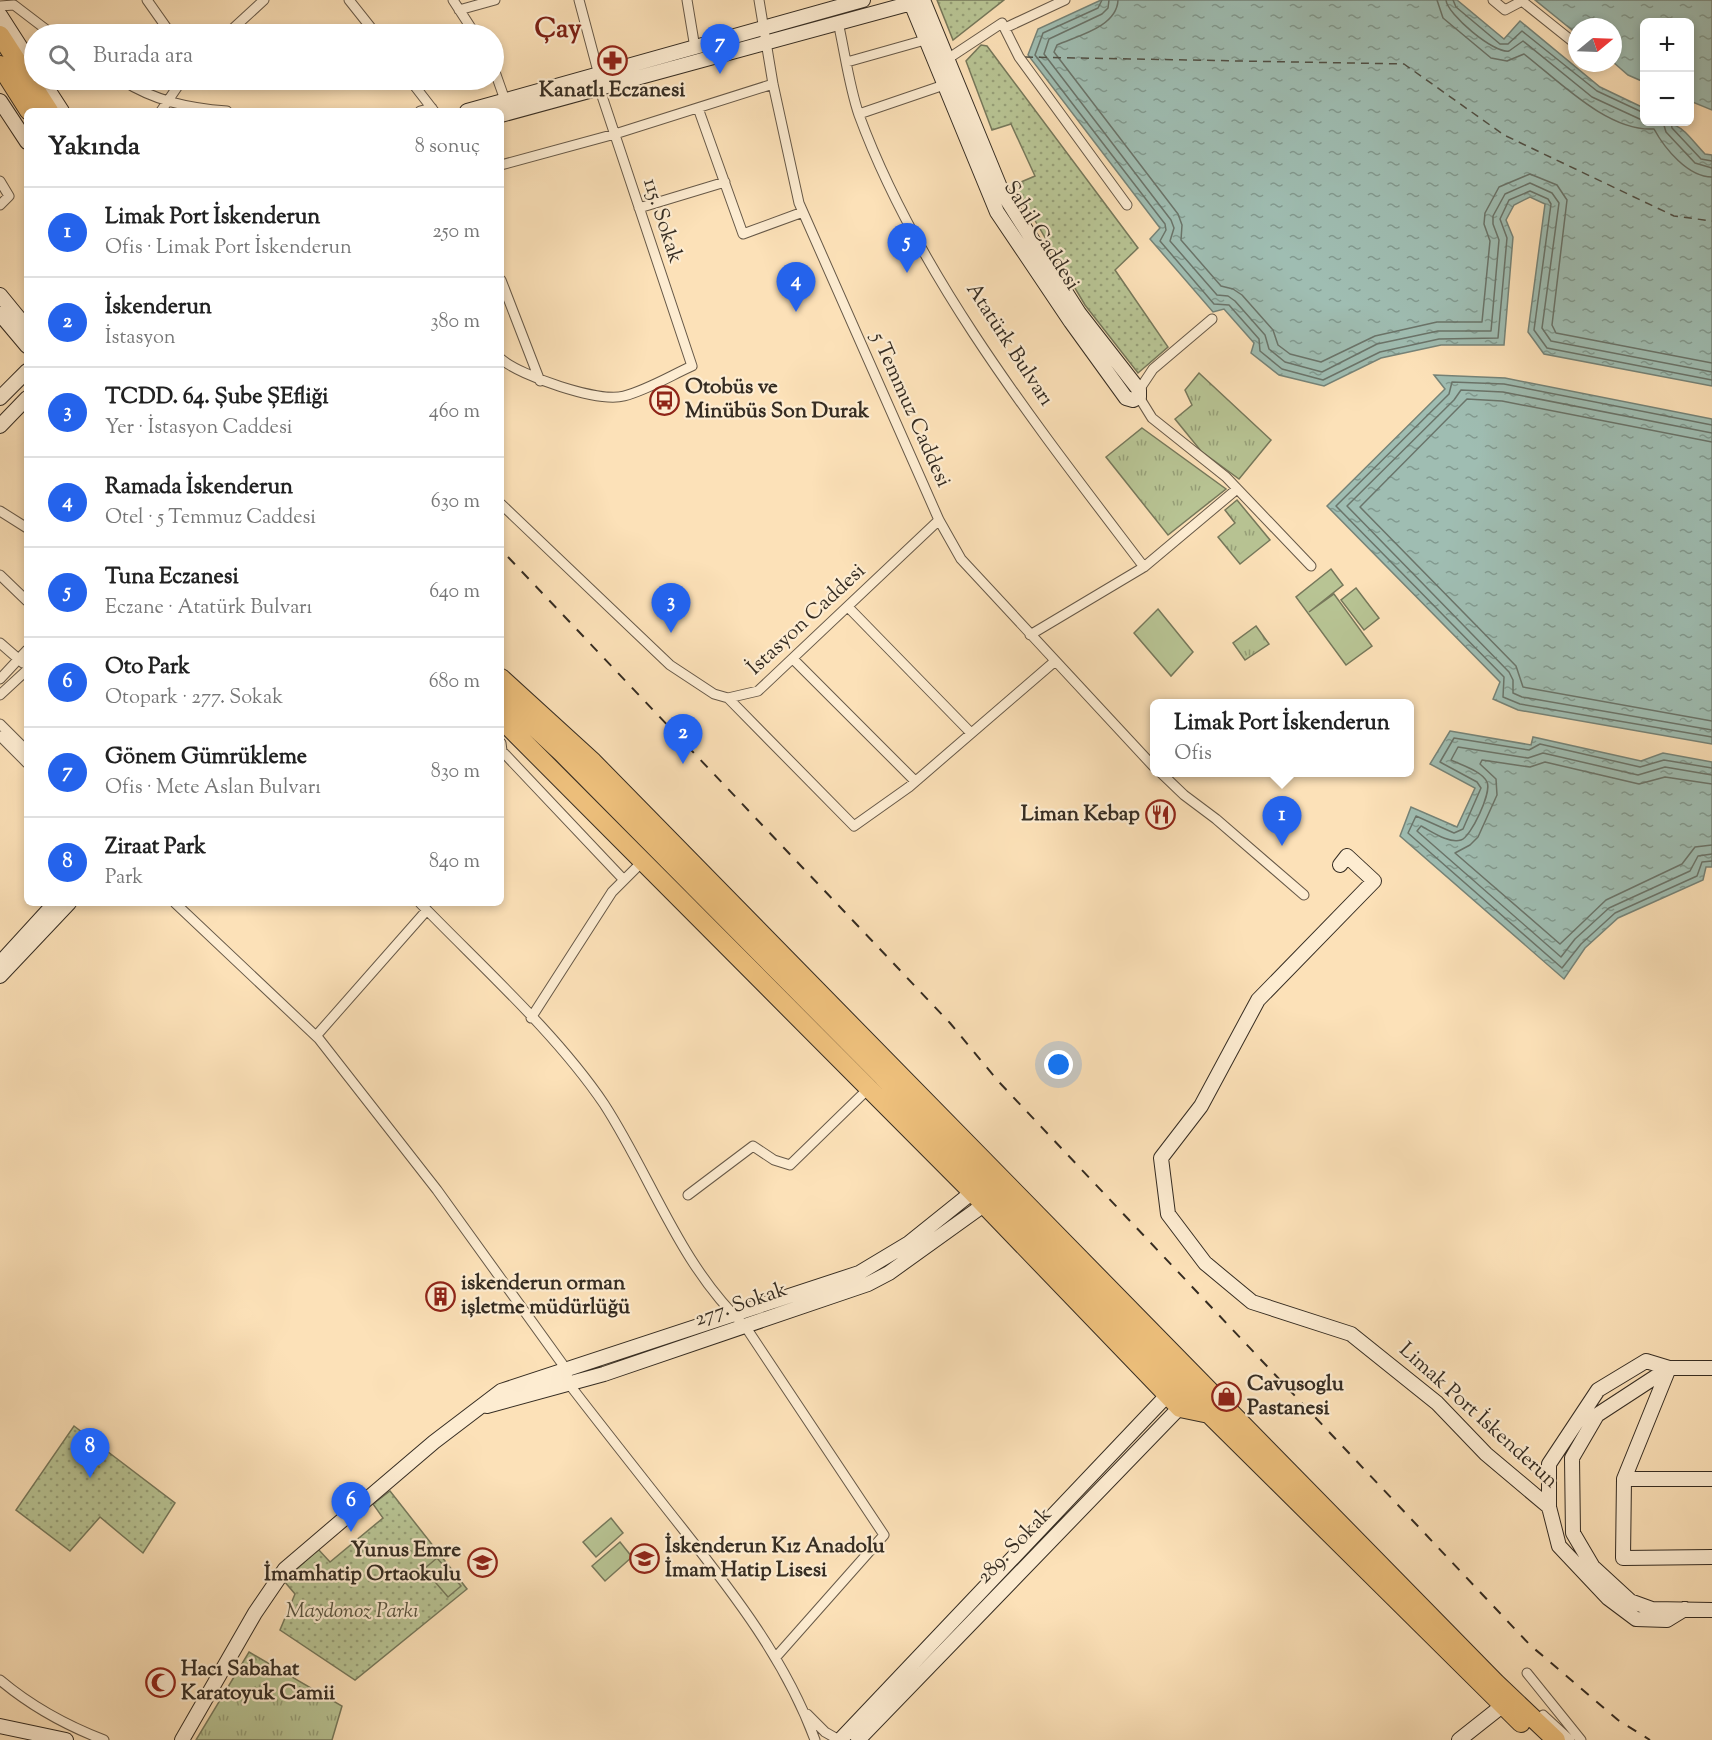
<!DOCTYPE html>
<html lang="tr">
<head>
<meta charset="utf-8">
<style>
	:root { --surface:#fff; --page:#f2f2f2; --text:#222; --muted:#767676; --line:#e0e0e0; --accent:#2563eb }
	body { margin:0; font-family:"Sorts Mill Goudy",serif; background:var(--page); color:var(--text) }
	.controls { position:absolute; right:18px; top:18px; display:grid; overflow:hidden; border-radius:9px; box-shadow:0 3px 9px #0003 }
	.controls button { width:54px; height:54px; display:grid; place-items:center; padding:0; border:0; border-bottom:2px solid var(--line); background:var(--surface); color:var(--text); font:30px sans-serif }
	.compass { position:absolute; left:1568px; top:18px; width:54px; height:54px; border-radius:50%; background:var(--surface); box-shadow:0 3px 9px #0003; rotate:71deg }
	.you { position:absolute; left:1059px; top:1065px; width:21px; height:21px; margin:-15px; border:4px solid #fff; border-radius:50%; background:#1a73e8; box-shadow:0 0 0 9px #1a73e833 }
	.badge { display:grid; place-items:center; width:39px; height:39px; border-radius:50%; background:var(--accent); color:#fff; font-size:20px; font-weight:700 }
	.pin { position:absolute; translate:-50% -50px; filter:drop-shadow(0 2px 3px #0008) }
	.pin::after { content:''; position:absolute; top:32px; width:21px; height:18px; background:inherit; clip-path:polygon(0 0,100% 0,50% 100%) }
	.popup { position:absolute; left:1150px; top:699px; width:264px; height:78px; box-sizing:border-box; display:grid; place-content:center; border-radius:9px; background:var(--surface); filter:drop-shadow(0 2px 4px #0005); font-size:20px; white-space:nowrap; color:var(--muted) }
	.popup b { font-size:22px; color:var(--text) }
	.popup::after { content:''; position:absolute; left:50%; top:100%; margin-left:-12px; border:12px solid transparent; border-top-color:var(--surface) }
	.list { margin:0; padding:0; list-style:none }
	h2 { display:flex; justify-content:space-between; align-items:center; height:78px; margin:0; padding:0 24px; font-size:26px }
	h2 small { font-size:20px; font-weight:400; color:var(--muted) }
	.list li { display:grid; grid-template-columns:39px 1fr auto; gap:18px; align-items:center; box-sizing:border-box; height:90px; padding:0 24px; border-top:2px solid var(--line) }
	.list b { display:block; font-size:22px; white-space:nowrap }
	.list p { margin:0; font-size:20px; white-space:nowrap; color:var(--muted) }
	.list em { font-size:20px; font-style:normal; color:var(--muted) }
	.icon { flex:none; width:33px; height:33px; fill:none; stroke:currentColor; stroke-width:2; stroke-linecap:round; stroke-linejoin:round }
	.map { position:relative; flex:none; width:1712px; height:1740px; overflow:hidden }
	.search { position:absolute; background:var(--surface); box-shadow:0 3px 9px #0003; left:24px; top:24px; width:480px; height:66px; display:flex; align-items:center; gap:15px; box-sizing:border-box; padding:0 21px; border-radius:33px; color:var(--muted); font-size:22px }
	.panel { position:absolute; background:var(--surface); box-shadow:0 3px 9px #0003; left:24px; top:108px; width:480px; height:798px; border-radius:9px }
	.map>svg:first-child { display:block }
	.grass { fill:url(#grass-tufts); stroke:#76785b; stroke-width:1.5 }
	.park { fill:url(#park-dots); stroke:#76785b; stroke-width:1.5 }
	.garden { fill:#b8c494; stroke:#76785b; stroke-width:1.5 }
	.water { fill:url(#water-ripples); stroke:#758378; stroke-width:1.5 }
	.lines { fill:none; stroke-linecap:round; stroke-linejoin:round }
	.shore { stroke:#6a746a; stroke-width:1.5 }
	.ferry { stroke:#505046; stroke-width:1.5; stroke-dasharray:8 6; stroke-linecap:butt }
	.street-casing { stroke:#675948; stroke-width:11 }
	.secondary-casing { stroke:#352c22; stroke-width:16 }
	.highway-casing { stroke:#352c22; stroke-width:20 }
	.street { stroke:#fdecd1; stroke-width:9 }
	.secondary { stroke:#fdecd1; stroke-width:14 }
	.highway { stroke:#eec07c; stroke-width:18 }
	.rail { stroke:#352c22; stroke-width:2; stroke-dasharray:10 10; stroke-linecap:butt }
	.labels { text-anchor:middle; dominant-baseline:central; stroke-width:4.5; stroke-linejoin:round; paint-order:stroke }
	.poi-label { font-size:21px; font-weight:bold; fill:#352c22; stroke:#fdecd1; text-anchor:start }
	.street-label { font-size:21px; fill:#352c22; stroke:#fdecd1 }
	.park-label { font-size:21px; font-style:italic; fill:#56523e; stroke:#fdecd1 }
	.district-label { font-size:27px; font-weight:bold; fill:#7a1f14; stroke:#fdecd1 }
</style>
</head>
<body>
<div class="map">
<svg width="1712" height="1740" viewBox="0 0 1712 1740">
	<defs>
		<pattern id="grass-tufts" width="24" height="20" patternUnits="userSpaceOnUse" patternTransform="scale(1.5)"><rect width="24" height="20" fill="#b8c494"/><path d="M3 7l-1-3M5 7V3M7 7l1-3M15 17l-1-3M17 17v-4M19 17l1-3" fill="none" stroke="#969f78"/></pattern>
		<pattern id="park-dots" width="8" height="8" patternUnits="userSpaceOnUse" patternTransform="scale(1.5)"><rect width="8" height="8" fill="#b8c494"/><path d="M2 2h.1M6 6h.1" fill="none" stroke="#969f78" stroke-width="1.8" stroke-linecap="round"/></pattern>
		<pattern id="water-ripples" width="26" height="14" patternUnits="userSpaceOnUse" patternTransform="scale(1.5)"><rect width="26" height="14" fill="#9fbdb2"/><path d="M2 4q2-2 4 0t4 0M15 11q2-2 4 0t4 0" fill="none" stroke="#829a90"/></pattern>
	</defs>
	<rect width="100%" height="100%" fill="#fce1b8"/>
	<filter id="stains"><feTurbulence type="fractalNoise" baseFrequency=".00333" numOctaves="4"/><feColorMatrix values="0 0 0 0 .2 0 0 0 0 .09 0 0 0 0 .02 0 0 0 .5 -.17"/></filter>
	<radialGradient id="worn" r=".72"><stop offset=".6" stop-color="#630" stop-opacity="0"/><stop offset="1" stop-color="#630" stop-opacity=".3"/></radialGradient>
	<path class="grass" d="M1199 373 1271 440 1239 479 1201 451 1175 419 1192 405 1185 390Z
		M1142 428 1226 489 1168 535 1106 457Z
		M1237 500 1270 540 1240 564 1218 537 1235 523 1225 510Z
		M1256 626 1269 644 1245 660 1233 643Z
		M249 1652 342 1706 332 1740H196Z"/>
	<path class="park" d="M937 0H1004L953 40Z
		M981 45 987 46 1138 248 1115 270 1168 347 1138 373 1085 305 1014 185 1035 176 1011 124 992 130 966 61Z
		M74 1426 175 1503 143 1553 100 1517 70 1551 16 1510Z
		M390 1491 467 1589 355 1680 280 1630 295 1594 284 1581 318 1549 330 1562 383 1518 373 1504Z"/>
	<path class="garden" d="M1331 569 1343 585 1309 612 1334 594 1372 646 1346 665 1296 597Z
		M1356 588 1379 618 1364 630 1341 600Z
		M1158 609 1193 652 1171 676 1134 633Z
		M611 1518 623 1533 596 1557 583 1542Z
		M620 1542 632 1557 605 1581 592 1566Z
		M437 1558 461 1586 448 1597 424 1569Z"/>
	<path class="water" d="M1101 0H1457L1504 39 1520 21 1600 87 1644 108V122C1683 122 1680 127 1705 154L1712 155V386L1544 354 1528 332 1545 204 1530 197 1514 205 1506 220 1513 237 1504 345H1441L1381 358 1324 386 1279 375 1251 353 1254 343 1224 309 1213 312 1150 239 1160 228 1028 55 1038 29Z
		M1535 0H1712V110L1690 101V22H1644V82L1628 75 1613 62V27H1577V34Z
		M1434 375 1505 378 1712 419V744L1518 710 1493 699 1500 682 1327 506 1445 389Z
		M1450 731 1531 745 1533 737 1641 761 1663 753 1712 762V867H1706L1703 880 1618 918 1585 948 1564 979 1400 836 1411 807 1457 827 1475 788 1430 764Z"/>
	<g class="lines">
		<path class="shore" d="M1102 0 1098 8 1043 33 1035 55 1165 224 1166 230 1160 241 1214 304 1229 305 1259 339 1260 351 1282 369 1323 380 1380 352 1439 339 1498 338 1507 238 1500 219 1509 200 1530 191 1548 199 1551 204 1534 330 1547 348 1712 380
			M1109 0 1108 8 1102 14 1049 39 1044 54 1171 220 1174 228 1170 241 1217 295 1228 296 1235 301 1265 335 1269 349 1285 362 1322 372 1377 344 1438 331H1491L1499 240 1493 224V216L1505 194 1530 183 1552 193 1559 203 1542 328 1551 341 1712 372
			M1118 0C1117 27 1077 36 1057 45L1054 52 1178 214 1182 225 1181 240 1221 286 1233 289 1242 295 1273 330 1278 345 1290 354 1321 362 1375 336 1437 322H1482L1490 241 1484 224 1485 213 1499 187 1530 174 1557 185 1567 200 1552 325 1556 333 1712 363
			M1437 0 1443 18 1491 58 1507 61 1524 54C1559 81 1608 132 1654 129 1665 149 1688 177 1712 177
			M1446 0C1447 14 1494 54 1509 51L1523 41 1592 97 1644 121
			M1453 0 1456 7 1500 44H1508L1522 31 1597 91 1644 113
			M1663 122 1666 132 1695 163 1712 168
			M1671 122 1672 128 1701 159 1712 161
			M1712 425 1504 384 1452 382 1449 394 1336 506 1504 677 1503 697 1520 704 1712 737
			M1712 433 1503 392 1461 390 1454 400 1347 506 1509 672 1513 680V693L1522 697 1712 730
			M1712 442 1502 401 1467 399 1360 507 1516 666 1523 687 1712 721
			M1712 768 1664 760 1640 767 1540 744 1529 750 1454 738 1440 762 1477 782 1481 788 1463 829 1454 833 1416 816 1408 833 1562 968 1581 944 1615 913 1697 876 1702 862 1712 861
			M1712 775 1665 767 1638 775 1543 753 1528 758 1458 747 1451 760C1461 765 1482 771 1487 782 1492 792 1471 837 1461 840 1449 844 1431 831 1421 826L1417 831 1561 957 1575 939 1609 908 1690 871 1698 856 1712 854
			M1712 784 1665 777 1639 784 1545 762 1530 767 1482 760 1480 764 1496 779 1497 795 1478 837 1470 845 1455 853 1560 944 1606 900 1682 864 1695 847 1712 845"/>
		<path class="ferry" d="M1025 57 1404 64 1504 135 1674 216 1712 221"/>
		<defs>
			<path id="street" d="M147 0 171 34
				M349 0 376 34
				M453 0 475 34
				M579 0 599 75
				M687 0 695 48
				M759 0 773 84 799 203 939 520 961 559 1154 767
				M1493 0 1505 10 1522 1 1577 45
				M0 6 14 5 52 34
				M459 10 495 0
				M838 22C845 53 849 86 859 115 919 278 1040 430 1144 567L1030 635
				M1005 28 1065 0
				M227 34 264 0
				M946 60 1002 23 1019 57 1127 205
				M847 62 925 40
				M494 69 505 100
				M122 80C155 101 188 108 227 111
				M410 80 434 111
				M698 108 743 234 803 212
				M161 111 182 80
				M420 111 432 108
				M859 114 944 85
				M501 165 615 134 773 84
				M0 181 9 196 0 205
				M639 208 725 182
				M501 280 540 381
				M501 359C521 376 598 403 624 396 647 390 670 376 692 366L599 87
				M1139 390 1153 369 1212 319
				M1139 397 1152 418 1226 477 1311 566
				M501 504 670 665 714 694 728 698 758 691 939 520
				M0 511 27 528
				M1144 567 1237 489
				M0 575 27 601
				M848 607 971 733
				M0 643 23 663
				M793 659 915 781
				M0 679 27 650
				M0 695 27 670
				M728 698 854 826 909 787 1054 662
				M0 724 27 751
				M0 736 27 763
				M501 743 502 751 624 880
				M1160 772 1184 795 1216 819 1304 895
				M175 903 319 1039 437 1190 566 1369 569 1384C606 1432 644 1480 682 1528 734 1594 786 1661 815 1740
				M420 903C480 965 556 1033 604 1104 652 1178 679 1264 745 1326L884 1535 776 1657
				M531 1018 612 892 643 861
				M316 1036 427 910
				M688 1195 753 1146 774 1160 790 1165 867 1090
				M1527 1673 1581 1740
				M0 1680C32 1707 65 1725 104 1740
				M807 1714 825 1732 839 1740
				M1543 1715 1570 1740"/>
			<path id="secondary" d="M911 3 997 212 1071 322 1126 398 1133 400 1139 397V390L1079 313 1002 192 923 0
				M0 15 34 68
				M42 80 62 111
				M0 101 27 142
				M467 111 863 0
				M501 115 919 1
				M0 295 27 328
				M0 314 27 346
				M0 398 27 371
				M0 426 27 398
				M1340 865 1347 856 1374 881 1258 1000 1201 1106 1161 1158 1168 1214 1205 1263 1252 1302 1351 1334 1437 1403 1486 1454 1549 1507 1559 1546 1608 1598 1636 1619 1667 1620 1685 1609
				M0 963 55 903
				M0 976 69 903
				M1712 1368H1669L1624 1479H1712
				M487 1406 604 1374 868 1284 889 1273 992 1199
				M1624 1479 1623 1558 1712 1557
				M1549 1507V1464L1598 1390 1646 1361 1669 1368 1597 1415 1572 1458 1573 1533 1593 1567 1630 1601 1652 1609 1712 1610
				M0 1726 66 1740
				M182 1740 255 1613 285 1569 434 1442 501 1391 859 1273 909 1243 980 1186
				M840 1740 1173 1389
				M858 1740 1186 1401
				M1459 1740 1502 1706"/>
			<path id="highway" d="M0 35 49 111
				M0 65 29 111
				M501 678 593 762 1496 1683 1556 1740
				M501 696 562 753 881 1075 1209 1414 1521 1723
				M501 719 972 1192 1180 1408 1209 1414"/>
		</defs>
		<use href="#street" class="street-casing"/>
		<use href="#secondary" class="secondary-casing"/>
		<use href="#highway" class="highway-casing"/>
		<use href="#street" class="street"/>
		<use href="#secondary" class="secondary"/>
		<use href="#highway" class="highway"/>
		<path class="rail" d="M508 557 950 1023 998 1081 1530 1645 1618 1720 1650 1740"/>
	</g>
	<defs>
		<symbol id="pharmacy-ring" viewBox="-11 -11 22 22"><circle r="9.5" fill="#fdecd1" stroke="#8f2418" stroke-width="1.5"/><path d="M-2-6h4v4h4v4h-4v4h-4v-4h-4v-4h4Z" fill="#8f2418"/></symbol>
		<symbol id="bus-ring" viewBox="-11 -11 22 22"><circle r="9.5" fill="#fdecd1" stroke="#8f2418" stroke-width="1.5"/><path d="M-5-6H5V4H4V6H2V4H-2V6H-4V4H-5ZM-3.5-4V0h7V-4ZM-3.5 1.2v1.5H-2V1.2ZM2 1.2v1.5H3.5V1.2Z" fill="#8f2418"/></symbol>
		<symbol id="restaurant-ring" viewBox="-11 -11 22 22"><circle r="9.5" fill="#fdecd1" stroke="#8f2418" stroke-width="1.5"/><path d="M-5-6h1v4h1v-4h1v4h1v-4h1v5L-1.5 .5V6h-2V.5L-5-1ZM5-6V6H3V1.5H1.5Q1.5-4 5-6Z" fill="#8f2418"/></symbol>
		<symbol id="building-ring" viewBox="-11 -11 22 22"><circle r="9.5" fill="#fdecd1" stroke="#8f2418" stroke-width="1.5"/><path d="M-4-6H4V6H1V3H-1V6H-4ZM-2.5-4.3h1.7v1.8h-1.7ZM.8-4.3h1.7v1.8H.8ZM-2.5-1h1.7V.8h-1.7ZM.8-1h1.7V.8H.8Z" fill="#8f2418"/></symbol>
		<symbol id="shop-ring" viewBox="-11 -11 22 22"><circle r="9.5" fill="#fdecd1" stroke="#8f2418" stroke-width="1.5"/><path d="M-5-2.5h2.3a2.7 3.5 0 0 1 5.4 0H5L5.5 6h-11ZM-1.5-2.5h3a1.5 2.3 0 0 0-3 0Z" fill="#8f2418"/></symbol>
		<symbol id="school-ring" viewBox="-11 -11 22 22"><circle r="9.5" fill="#fdecd1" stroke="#8f2418" stroke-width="1.5"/><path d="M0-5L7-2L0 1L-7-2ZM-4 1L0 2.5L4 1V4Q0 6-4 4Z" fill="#8f2418"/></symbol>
		<symbol id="mosque-ring" viewBox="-11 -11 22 22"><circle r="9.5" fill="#fdecd1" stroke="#8f2418" stroke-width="1.5"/><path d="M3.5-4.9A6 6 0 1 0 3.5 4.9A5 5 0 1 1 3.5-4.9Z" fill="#8f2418"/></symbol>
	</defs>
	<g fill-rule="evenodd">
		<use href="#pharmacy-ring" x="596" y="44" width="33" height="33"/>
		<use href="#bus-ring" x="648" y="384" width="33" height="33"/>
		<use href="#restaurant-ring" x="1144" y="798" width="33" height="33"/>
		<use href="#building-ring" x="424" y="1280" width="33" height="33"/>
		<use href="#shop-ring" x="1210" y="1380" width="33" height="33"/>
		<use href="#school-ring" x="628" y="1542" width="33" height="33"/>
		<use href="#school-ring" x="466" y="1546" width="33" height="33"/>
		<use href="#mosque-ring" x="144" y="1666" width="33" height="33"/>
	</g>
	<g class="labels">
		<g class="poi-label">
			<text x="612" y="91" text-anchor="middle">Kanatlı Eczanesi</text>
			<text x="685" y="388">Otobüs ve<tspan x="685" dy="24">Minübüs Son Durak</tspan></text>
			<text x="1140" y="815" text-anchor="end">Liman Kebap</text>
			<text x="461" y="1284">iskenderun orman<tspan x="461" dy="24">işletme müdürlüğü</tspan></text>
			<text x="1247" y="1385">Cavusoglu<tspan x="1247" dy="24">Pastanesi</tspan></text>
			<text x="665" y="1547">İskenderun Kız Anadolu<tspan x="665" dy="24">İmam Hatip Lisesi</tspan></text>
			<text x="461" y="1551" text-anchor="end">Yunus Emre<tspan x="461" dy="24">İmamhatip Ortaokulu</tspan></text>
			<text x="181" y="1670">Hacı Sabahat<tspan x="181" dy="24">Karatoyuk Camii</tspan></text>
		</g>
		<g class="street-label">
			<text transform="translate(662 221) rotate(72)">115. Sokak</text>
			<text transform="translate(1041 236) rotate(58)">Sahil Caddesi</text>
			<text transform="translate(1009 345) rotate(57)">Atatürk Bulvarı</text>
			<text transform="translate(910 410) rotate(66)">5 Temmuz Caddesi</text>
			<text transform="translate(807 620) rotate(-43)">İstasyon Caddesi</text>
			<text transform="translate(741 1305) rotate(-19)">277. Sokak</text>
			<text transform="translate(1478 1416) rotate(42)">Limak Port İskenderun</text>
			<text transform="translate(1015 1546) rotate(-46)">289. Sokak</text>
		</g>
		<g class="park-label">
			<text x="352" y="1612">Maydonoz Parkı</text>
		</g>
		<g class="district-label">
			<text x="558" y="30">Çay</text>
		</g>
	</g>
	<rect width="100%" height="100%" filter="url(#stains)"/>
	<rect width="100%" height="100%" fill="url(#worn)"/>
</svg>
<div class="controls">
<button>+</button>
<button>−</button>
</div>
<svg class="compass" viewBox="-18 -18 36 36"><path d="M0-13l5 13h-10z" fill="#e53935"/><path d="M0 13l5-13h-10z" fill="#767676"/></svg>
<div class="you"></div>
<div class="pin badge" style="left:1282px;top:846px">1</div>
<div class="popup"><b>Limak Port İskenderun</b>Ofis</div>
<div class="pin badge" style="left:683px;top:764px">2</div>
<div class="pin badge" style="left:671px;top:633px">3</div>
<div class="pin badge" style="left:796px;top:312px">4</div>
<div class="pin badge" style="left:907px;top:273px">5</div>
<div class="pin badge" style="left:351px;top:1532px">6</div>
<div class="pin badge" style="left:720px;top:74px">7</div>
<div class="pin badge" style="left:90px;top:1478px">8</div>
<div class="search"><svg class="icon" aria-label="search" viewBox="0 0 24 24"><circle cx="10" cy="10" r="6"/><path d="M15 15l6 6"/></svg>Burada ara</div>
<section class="panel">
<h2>Yakında<small>8 sonuç</small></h2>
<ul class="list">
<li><span class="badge">1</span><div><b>Limak Port İskenderun</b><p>Ofis · Limak Port İskenderun</p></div><em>250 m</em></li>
<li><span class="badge">2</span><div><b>İskenderun</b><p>İstasyon</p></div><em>380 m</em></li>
<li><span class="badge">3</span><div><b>TCDD. 64. Şube ŞEfliği</b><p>Yer · İstasyon Caddesi</p></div><em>460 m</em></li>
<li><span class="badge">4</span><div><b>Ramada İskenderun</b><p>Otel · 5 Temmuz Caddesi</p></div><em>630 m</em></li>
<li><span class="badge">5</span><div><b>Tuna Eczanesi</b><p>Eczane · Atatürk Bulvarı</p></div><em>640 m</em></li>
<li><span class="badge">6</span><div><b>Oto Park</b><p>Otopark · 277. Sokak</p></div><em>680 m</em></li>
<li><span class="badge">7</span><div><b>Gönem Gümrükleme</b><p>Ofis · Mete Aslan Bulvarı</p></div><em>830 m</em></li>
<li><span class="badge">8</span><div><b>Ziraat Park</b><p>Park</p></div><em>840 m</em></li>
</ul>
</section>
</div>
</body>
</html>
